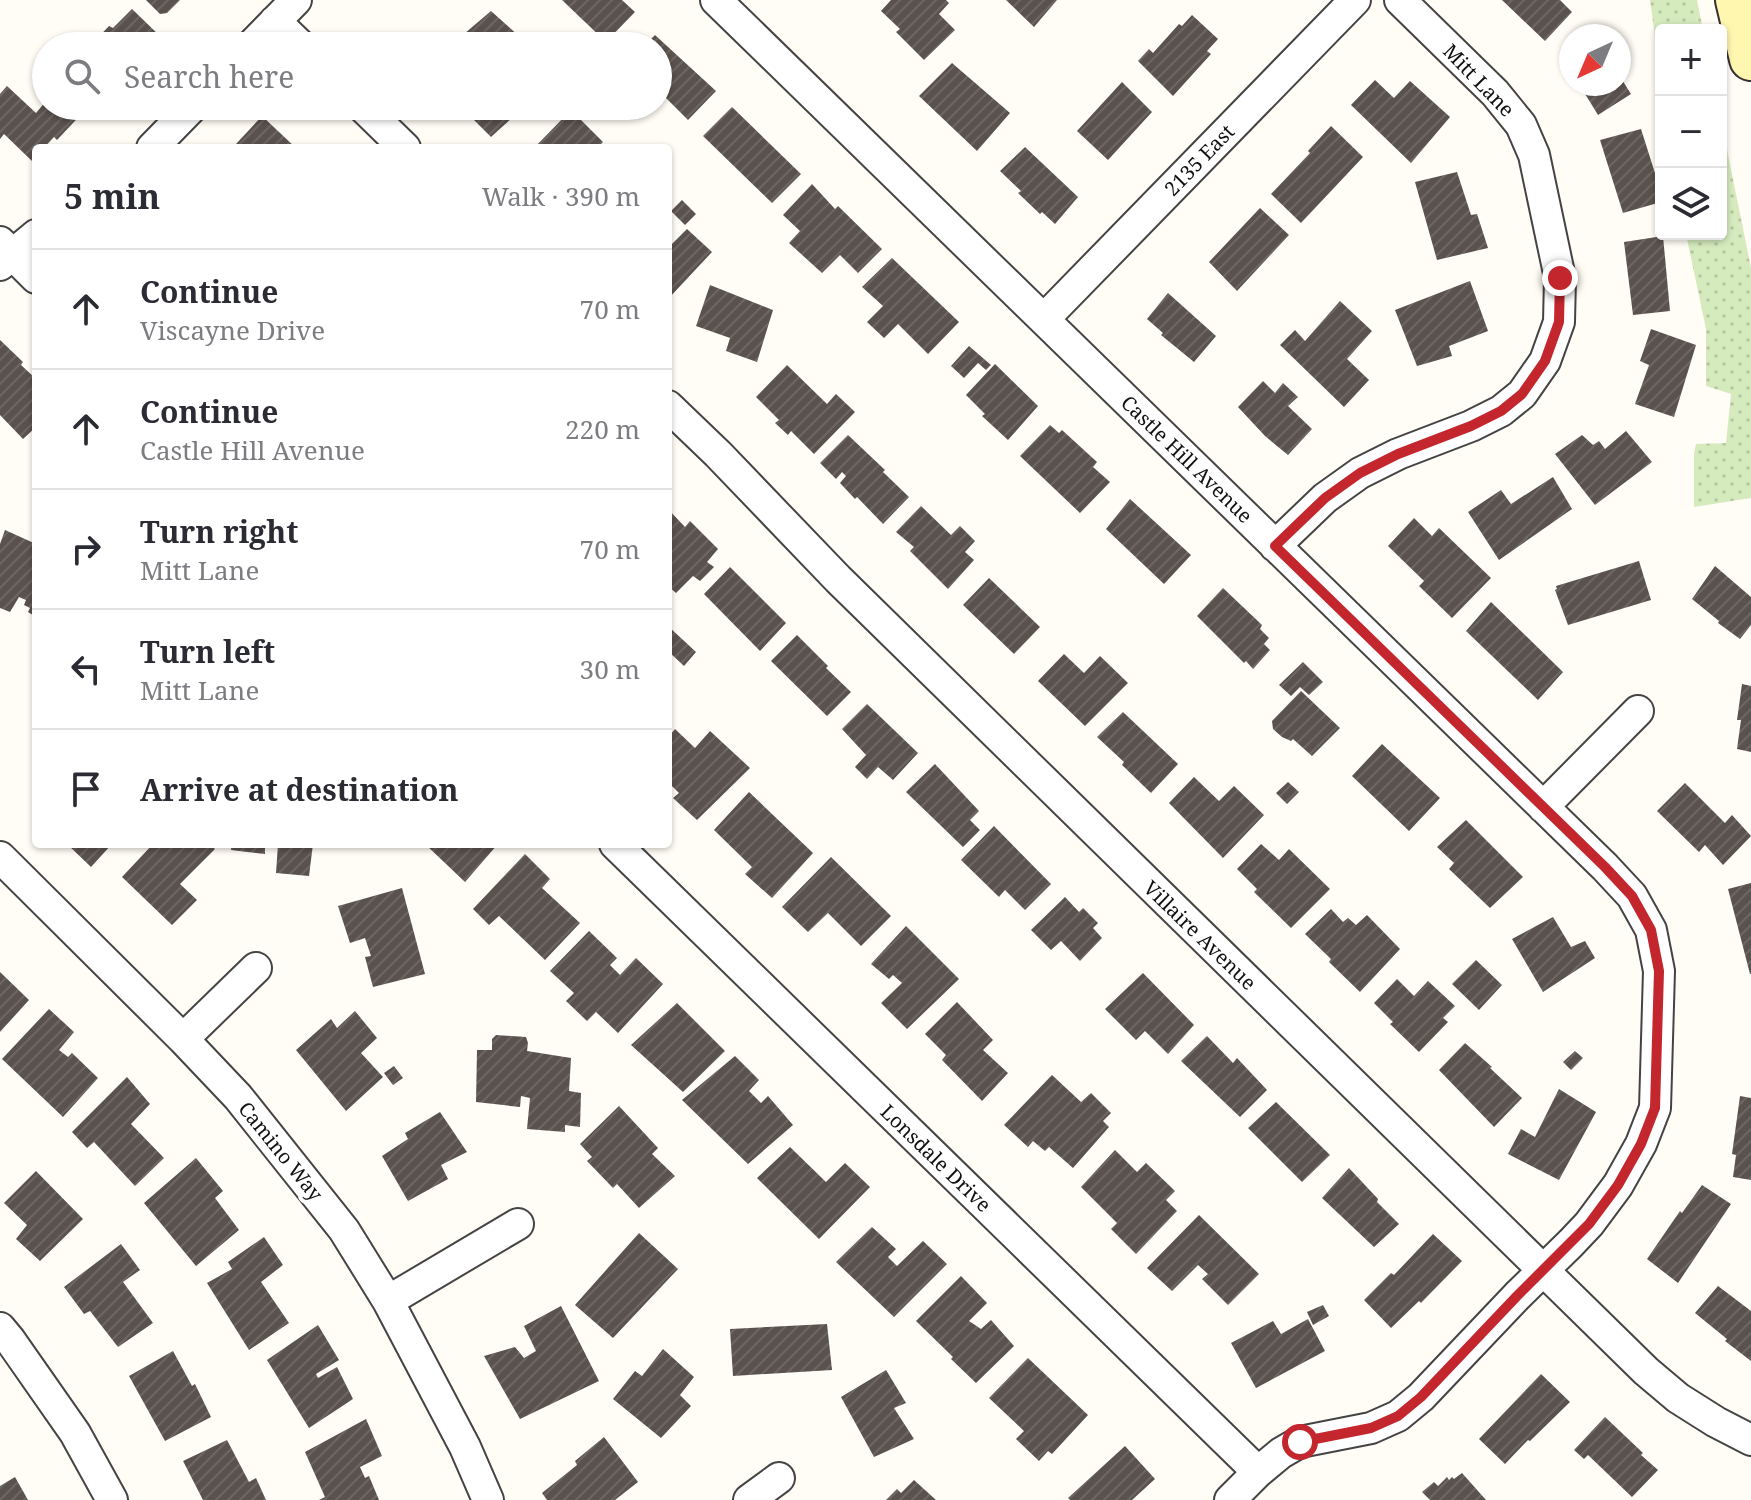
<!DOCTYPE html>
<html lang="en">
<head>
<meta charset="utf-8">
<style>
	:root { --surface:#fff; --page:#f2f2f3; --text:#2b2b33; --muted:#7c7c81; --line:#e1e1e2 }
	body { margin:0; font-family:"Noto Serif",serif; background:var(--page); color:var(--text) }
	.controls { position:absolute; right:24px; top:24px; display:grid; overflow:hidden; border-radius:8px; box-shadow:0 2px 6px #0004 }
	.controls button { width:72px; height:72px; display:grid; place-items:center; padding:0; border:0; border-bottom:2px solid var(--line); background:var(--surface); color:var(--text); font:40px sans-serif }
	.compass { position:absolute; left:1559px; top:24px; width:72px; height:72px; border-radius:50%; background:var(--surface); box-shadow:0 2px 6px #0004; rotate:224deg }
	.stop { position:absolute; width:24px; height:24px; margin:-18px; border:6px solid #c4262e; border-radius:50%; background:#fff }
	.stop.end { background:#c4262e; border-color:#fff; box-shadow:0 2px 8px #0008 }
	.list { margin:0; padding:0; list-style:none }
	h2 { display:flex; justify-content:space-between; align-items:center; height:104px; margin:0; padding:0 32px; font-size:34px }
	h2 small { font-size:26px; font-weight:400; color:var(--muted) }
	.list li { display:grid; grid-template-columns:52px 1fr auto; gap:24px; align-items:center; box-sizing:border-box; height:120px; padding:0 32px; border-top:2px solid var(--line) }
	.list b { display:block; font-size:30px; white-space:nowrap }
	.list p { margin:0; font-size:26px; white-space:nowrap; color:var(--muted) }
	.list em { font-size:26px; font-style:normal; color:var(--muted) }
	.icon { flex:none; width:44px; height:44px; fill:none; stroke:currentColor; stroke-width:2; stroke-linecap:round; stroke-linejoin:round }
	.map { position:relative; flex:none; width:1751px; height:1500px; overflow:hidden }
	.search { position:absolute; background:var(--surface); box-shadow:0 2px 6px #0004; left:32px; top:32px; width:640px; height:88px; display:flex; align-items:center; gap:20px; box-sizing:border-box; padding:0 28px; border-radius:44px; color:var(--muted); font-size:30px }
	.panel { position:absolute; background:var(--surface); box-shadow:0 2px 6px #0004; left:32px; top:144px; width:640px; height:704px; border-radius:8px }
	.map>svg:first-child { display:block }
	.green { fill:url(#green-dots) }
	.building { fill:url(#building-hatch) }
	.lines { fill:none; stroke-linecap:round; stroke-linejoin:round }
	.minor-casing { stroke:#444; stroke-width:34 }
	.secondary-casing { stroke:#333; stroke-width:46 }
	.minor { stroke:#fff; stroke-width:30 }
	.secondary { stroke:#fff6b0; stroke-width:42 }
	.route { stroke:#c4262e; stroke-width:10 }
	.labels { text-anchor:middle; dominant-baseline:central; stroke-width:8; stroke-linejoin:round; paint-order:stroke }
	.street-label { font-size:20px; fill:#111; stroke:#fff }
</style>
</head>
<body>
<div class="map">
<svg width="1751" height="1500" viewBox="0 0 1751 1500">
	<defs>
		<pattern id="green-dots" width="8" height="8" patternUnits="userSpaceOnUse" patternTransform="scale(2)"><rect width="8" height="8" fill="#d5ebbd"/><path d="M2 2h.1M6 6h.1" fill="none" stroke="#b6c8a1" stroke-width="1.8" stroke-linecap="round"/></pattern>
		<pattern id="building-hatch" width="6" height="6" patternUnits="userSpaceOnUse" patternTransform="scale(2)"><rect width="6" height="6" fill="#5a524d"/><path d="M-1 1l2-2M0 6l6-6M5 7l2-2" fill="none" stroke="#6d6662"/></pattern>
	</defs>
	<rect width="100%" height="100%" fill="#fffdf5"/>
	<path class="green" d="M1650 0H1697L1703 30H1661V80Z
		M1721 120 1751 268V498L1694 507V453L1696 444 1726 443 1731 394 1706 386V329L1686 234H1721Z"/>
	<path class="building" d="M146 0H180L167 13 160 14Z
		M562 0H622L635 12 606 42Z
		M891 0H946L949 3 939 14 955 30 924 60 896 32 900 29 881 11Z
		M1006 0H1057L1034 27Z
		M1502 0H1560L1572 12 1545 41Z
		M132 9 162 38 154 46H90L109 26 113 28Z
		M491 11 530 46H477L464 34Z
		M1192 15 1218 39 1207 51 1211 54 1173 96 1138 61 1149 49 1153 53 1179 24 1182 26Z
		M655 35 716 91 688 120 658 90V46H644Z
		M952 63 1010 113 977 151 919 96Z
		M1619 75 1631 94 1598 115 1579 84H1619Z
		M1375 80 1394 98 1410 81 1450 117 1411 163 1351 105Z
		M1122 82 1152 112 1108 160 1077 131Z
		M7 86 36 113 46 101V106H89L57 140 54 137 44 148H36V156L32 161 4 134 0 139V94Z
		M460 106H525L491 137Z
		M732 107 801 174 772 203 703 136Z
		M571 110 603 142 597 148H534Z
		M262 116 296 148H240L236 144Z
		M1331 126 1363 157 1301 223 1271 194 1310 153 1308 151Z
		M1641 129 1661 192V202L1623 213 1600 140Z
		M1025 147 1078 197 1055 224 1042 212 1040 214 1018 193 1021 191 1000 171Z
		M1457 172 1471 215 1477 214 1488 248 1437 260 1415 182Z
		M812 184 835 209 838 206 882 249 858 273 840 255 822 273 789 243 800 231 783 215Z
		M682 200 696 214 685 225 671 211Z
		M1260 208 1289 235 1237 291 1209 262Z
		M687 229 712 252 668 299V248Z
		M1663 236 1670 311 1633 315 1624 242Z
		M892 258 959 322 928 354 898 324 884 338 867 322 883 306 862 287Z
		M1470 281 1488 331 1449 346 1452 356 1417 366 1395 310Z
		M710 285 773 310 757 362 726 351 730 338 696 326Z
		M1168 293 1216 336 1194 362 1161 335 1163 333 1147 319Z
		M1340 301 1372 331 1347 359 1369 380 1344 407 1280 345 1295 330 1305 341Z
		M1651 329 1696 345 1674 417 1635 404 1649 365 1640 361Z
		M0 340 23 362 21 365 35 378 36 377V427L23 439 0 415Z
		M969 346 991 365 986 370 978 363 964 378 951 366Z
		M995 364 1038 406 1008 440 982 416 985 414 966 395Z
		M787 365 827 404 836 394 855 412 814 454 791 431 788 435 775 423 779 420 756 397Z
		M1263 381 1275 393 1283 383 1298 397 1288 406 1312 429 1288 455 1265 436 1238 407Z
		M1050 425 1059 433 1062 430 1097 462 1093 467 1110 482 1080 513 1020 456Z
		M1626 431 1652 462 1595 505 1555 454 1582 435 1593 445 1599 441 1605 449Z
		M848 435 885 470 883 472 909 497 883 524 857 497 855 499 840 483 846 476 842 472 836 479 820 463Z
		M1553 477 1572 509 1499 560 1468 512 1501 490 1511 504Z
		M1130 499 1191 555 1164 584 1106 529Z
		M921 506 951 535 960 526 975 541 965 552 974 560 948 589 910 551 914 547 896 532Z
		M668 509 685 527 690 521 718 549 707 562 714 567 700 581 693 576 676 593 668 586Z
		M1414 518 1432 536 1439 528 1491 578 1452 618 1419 586 1424 581 1388 546Z
		M5 530 36 544V617L28 612 30 608 24 605 26 600 19 597 10 612 0 608V544Z
		M1639 561 1651 600 1568 625 1555 590 1557 589 1556 586Z
		M1715 566 1751 597V625L1740 639 1718 623 1719 621 1692 599Z
		M730 567 786 623 760 651 704 594Z
		M989 578 1040 627 1014 654 963 605Z
		M1223 588 1262 625 1260 629 1269 638 1264 644 1270 650 1253 669 1246 661 1244 663 1197 616Z
		M1491 602 1563 672 1538 700 1466 631Z
		M668 626 696 652 684 666 668 651Z
		M797 635 828 666 826 668 851 692 827 716 771 661Z
		M1064 654 1084 673 1100 656 1128 683 1085 726 1038 681Z
		M1303 662 1323 682 1309 695 1300 687 1291 696 1279 685Z
		M1742 684 1751 686V752L1737 749 1741 720H1737Z
		M1301 691 1340 728 1312 756 1293 739 1291 741 1282 737 1273 729 1272 721Z
		M867 704 918 753 893 780 878 767 867 779 855 767 866 755 842 729Z
		M1123 712 1178 764 1151 793 1122 765 1124 762 1097 737Z
		M675 729 695 748 710 731 750 768 697 820 673 798 679 793 668 782V737Z
		M1382 744 1440 798 1409 831 1352 776Z
		M935 764 979 811 970 820 980 830 963 847 906 792Z
		M1194 777 1219 801 1234 786 1264 815 1223 858 1169 803Z
		M1288 782 1299 792 1287 804 1276 793Z
		M1685 783 1725 823 1732 815 1751 836 1723 865 1705 845 1699 852 1657 811Z
		M749 792 813 853 772 898 745 874 752 867 714 830Z
		M1466 820 1523 877 1490 908 1449 869 1454 863 1437 847Z
		M994 826 1051 884 1025 910 1005 890 999 897 961 860Z
		M67 844H112L91 867Z
		M153 844H209L215 849 180 884 197 900 172 925 122 877Z
		M231 844H265V854L231 850Z
		M278 844H313L309 876 276 873Z
		M425 844H498L465 882Z
		M1261 844 1279 860 1289 849 1330 889 1291 928 1254 892 1257 889 1237 869Z
		M525 854 550 879 542 888 580 923 545 960 499 916 489 925 473 909Z
		M831 857 891 916 861 946 828 913 808 932 782 907Z
		M1751 883V974H1750L1728 889Z
		M402 888 425 974 373 987 365 957 371 956 365 938 350 943 338 906Z
		M1065 897 1079 912 1083 908 1098 923 1093 928 1102 938 1080 961 1061 941 1051 950 1031 930Z
		M1331 909 1343 922 1348 918 1356 925 1367 915 1400 949 1360 992 1329 962 1331 959 1305 934Z
		M1553 917 1571 947 1585 941 1595 958 1543 992 1512 939Z
		M906 926 959 979 907 1029 881 1003 902 983 893 975 889 979 871 964Z
		M589 931 617 958 610 965 620 975 636 958 663 984 618 1033 596 1012 587 1021 566 1001 574 993 550 971Z
		M1476 960 1502 985 1479 1010 1452 984Z
		M0 972 29 1000 0 1032Z
		M1143 973 1194 1025 1168 1054 1145 1031 1136 1040 1105 1009Z
		M1397 979 1414 996 1428 981 1455 1006 1443 1018 1448 1022 1419 1052 1390 1024 1393 1022 1374 1003Z
		M957 1002 993 1040 983 1050 1008 1073 982 1101 942 1060 946 1055 925 1034Z
		M677 1003 725 1051 683 1092 631 1045Z
		M49 1009 74 1032 59 1050 68 1057 72 1053 98 1078 63 1117 2 1059Z
		M355 1011 377 1038 361 1053 383 1077 346 1111 296 1050 331 1019 337 1028Z
		M496 1035 526 1037 528 1043 527 1051 571 1058 569 1091 581 1093 580 1127 565 1125V1132L527 1129 530 1098 521 1096 520 1107 476 1102 477 1050H492V1039Z
		M1207 1036 1233 1063 1237 1058 1267 1090 1240 1117 1181 1061Z
		M1465 1043 1492 1067 1490 1068 1522 1098 1494 1127 1439 1070Z
		M1575 1051 1583 1058 1571 1070 1563 1062Z
		M735 1056 759 1080 749 1091 761 1103 768 1096 793 1125 748 1164 682 1100Z
		M394 1066 403 1078 393 1085 384 1073Z
		M1052 1075 1081 1102 1091 1093 1111 1113 1103 1121 1109 1127 1073 1168 1049 1147 1045 1151 1033 1141 1028 1147 1004 1125Z
		M127 1077 150 1104 131 1124 164 1158 135 1186 94 1142 87 1148 72 1132Z
		M1559 1089 1596 1112 1559 1180 1508 1154 1521 1129 1535 1137Z
		M1740 1096 1751 1098V1180L1733 1177 1736 1155 1732 1154Z
		M1276 1102 1330 1155 1302 1182 1248 1128Z
		M619 1106 658 1148 652 1154 675 1176 639 1208 617 1184 613 1188 587 1161 592 1157 580 1144Z
		M440 1112 467 1152 441 1165 448 1179 408 1201 382 1156 408 1139 405 1133Z
		M790 1147 826 1182 845 1163 870 1187 819 1239 757 1178Z
		M1115 1150 1137 1172 1146 1163 1175 1191 1166 1200 1177 1211 1136 1254 1111 1229 1117 1223 1081 1187Z
		M196 1158 223 1191 215 1198 239 1230 196 1266 144 1203Z
		M1349 1168 1378 1199 1377 1202 1399 1224 1374 1247 1322 1198Z
		M36 1171 83 1219 40 1261 16 1239 27 1225 4 1203Z
		M1702 1185 1731 1204 1678 1283 1647 1259 1680 1211 1682 1213Z
		M1199 1215 1259 1274 1228 1305 1202 1279 1208 1274 1198 1265 1172 1291 1147 1268Z
		M872 1227 896 1249 888 1257 897 1266 923 1241 947 1264 894 1317 836 1262Z
		M639 1233 678 1269 613 1338 575 1305Z
		M1433 1234 1462 1261 1421 1303 1419 1301 1391 1328 1364 1300 1391 1273 1394 1275Z
		M264 1237 283 1265 261 1282 289 1323 249 1350 207 1283 232 1269 228 1262Z
		M121 1244 140 1270 123 1282 153 1323 118 1347 90 1311 84 1314 64 1287Z
		M961 1276 987 1303 969 1321 981 1329 991 1320 1014 1346 976 1383 951 1359 953 1357 916 1321Z
		M1718 1286 1751 1311V1361L1725 1341 1727 1339 1695 1313Z
		M1323 1305 1329 1316 1313 1325 1307 1312Z
		M561 1306 599 1381 520 1419 484 1356 515 1347 524 1358 536 1351 524 1326Z
		M1308 1319 1325 1351 1256 1388 1231 1343 1273 1321 1281 1334Z
		M827 1324 832 1370 733 1376 730 1329Z
		M318 1325 339 1360 316 1374 318 1378 337 1367 353 1399 309 1428 267 1360Z
		M663 1349 694 1377 680 1395 691 1406 661 1438 613 1399 635 1371 642 1376Z
		M173 1351 192 1386 195 1384 211 1417 165 1441 129 1376Z
		M1028 1358 1088 1415 1052 1454 1048 1451 1039 1461 1016 1439 1024 1431 989 1398Z
		M886 1370 906 1403 894 1408 914 1439 874 1457 841 1397Z
		M1541 1374 1570 1402 1530 1441 1528 1440 1505 1464 1479 1439Z
		M1605 1417 1643 1453 1641 1455 1658 1470 1632 1497 1588 1455 1584 1459 1574 1450Z
		M366 1419 382 1456 360 1467 365 1478 369 1476 379 1500H319L325 1497 305 1452Z
		M604 1437 638 1482 615 1500H547L542 1493 577 1465 575 1461Z
		M227 1440 249 1482 256 1478 266 1500H203L183 1461Z
		M1125 1446 1155 1479 1132 1500H1070L1068 1498Z
		M1462 1473 1486 1500H1430L1422 1492 1434 1482 1438 1486 1447 1477 1449 1480 1452 1477 1454 1479Z
		M15 1477 28 1500H0V1486Z
		M914 1480 936 1500H886L897 1489 901 1493Z"/>
	<g class="lines">
		<defs>
			<path id="minor" d="M716 0 1605 867 1632 896 1651 930 1659 971 1655 1108 1641 1144 1618 1185 1589 1224 1571 1243 1517 1296 1421 1397 1398 1416 1371 1428 1300 1442 1281 1453 1258 1472 1230 1500
				M275 21 301 46
				M251 46 296 0
				M362 106 405 148
				M152 148 193 106
				M0 242 36 278
				M0 265 36 235
				M1044 319 1355 0
				M668 406 718 454 838 579 1646 1371 1678 1398 1716 1422 1751 1440
				M1275 546 1325 498 1360 473 1398 454 1471 426 1501 411 1522 394 1545 361 1559 322 1560 278 1534 155 1521 125 1495 93 1400 0
				M1543 807 1638 711
				M615 844 1258 1472
				M0 857 183 1039 238 1097 344 1230 388 1301 465 1447 488 1500
				M183 1039 256 968
				M388 1301 518 1224
				M0 1328 10 1340 75 1433 112 1500
				M749 1500 779 1478"/>
			<path id="secondary" d="M1737 0 1751 59"/>
		</defs>
		<use href="#minor" class="minor-casing"/>
		<use href="#secondary" class="secondary-casing"/>
		<use href="#minor" class="minor"/>
		<use href="#secondary" class="secondary"/>
	</g>
	<g class="lines">
		<path class="route" d="M1300 1442 1371 1428 1398 1416 1421 1397 1517 1296 1589 1224 1618 1185 1641 1144 1655 1108 1659 971 1651 930 1632 896 1605 867 1275 546 1325 498 1360 473 1398 454 1471 426 1501 411 1522 394 1545 361 1559 322 1560 278"/>
	</g>
	<g class="labels">
		<g class="street-label">
			<text transform="translate(1479 80) rotate(46)">Mitt Lane</text>
			<text transform="translate(1199 160) rotate(-46)">2135 East</text>
			<text transform="translate(1187 459) rotate(44)">Castle Hill Avenue</text>
			<text transform="translate(1200 935) rotate(44)">Villaire Avenue</text>
			<text transform="translate(281 1151) rotate(51)">Camino Way</text>
			<text transform="translate(936 1158) rotate(44)">Lonsdale Drive</text>
		</g>
	</g>
</svg>
<div class="controls">
<button>+</button>
<button>−</button>
<button><svg class="icon" aria-label="layers" viewBox="0 0 24 24"><path d="M12 4l9 5-9 5-9-5zM3 14l9 5 9-5"/></svg></button>
</div>
<svg class="compass" viewBox="-18 -18 36 36"><path d="M0-13l5 13h-10z" fill="#e53935"/><path d="M0 13l5-13h-10z" fill="#7c7c81"/></svg>
<div class="stop" style="left:1300px;top:1442px"></div>
<div class="stop end" style="left:1560px;top:278px"></div>
<div class="search"><svg class="icon" aria-label="search" viewBox="0 0 24 24"><circle cx="10" cy="10" r="6"/><path d="M15 15l6 6"/></svg>Search here</div>
<section class="panel">
<h2>5 min<small>Walk · 390 m</small></h2>
<ul class="list">
<li><svg class="icon" aria-label="ahead" viewBox="0 0 24 24"><path d="M12 20V5M6 11l6-6 6 6"/></svg><div><b>Continue</b><p>Viscayne Drive</p></div><em>70 m</em></li>
<li><svg class="icon" aria-label="ahead" viewBox="0 0 24 24"><path d="M12 20V5M6 11l6-6 6 6"/></svg><div><b>Continue</b><p>Castle Hill Avenue</p></div><em>220 m</em></li>
<li><svg class="icon" aria-label="right" viewBox="0 0 24 24"><path d="M7 20v-9h11M14 6l5 5-5 5"/></svg><div><b>Turn right</b><p>Mitt Lane</p></div><em>70 m</em></li>
<li><svg class="icon" aria-label="left" viewBox="0 0 24 24"><path d="M17 20v-9H6M10 6l-5 5 5 5"/></svg><div><b>Turn left</b><p>Mitt Lane</p></div><em>30 m</em></li>
<li><svg class="icon" aria-label="arrive" viewBox="0 0 24 24"><path d="M6 21V4h12l-3 4 3 4H6"/></svg><div><b>Arrive at destination</b></div></li>
</ul>
</section>
</div>
</body>
</html>
